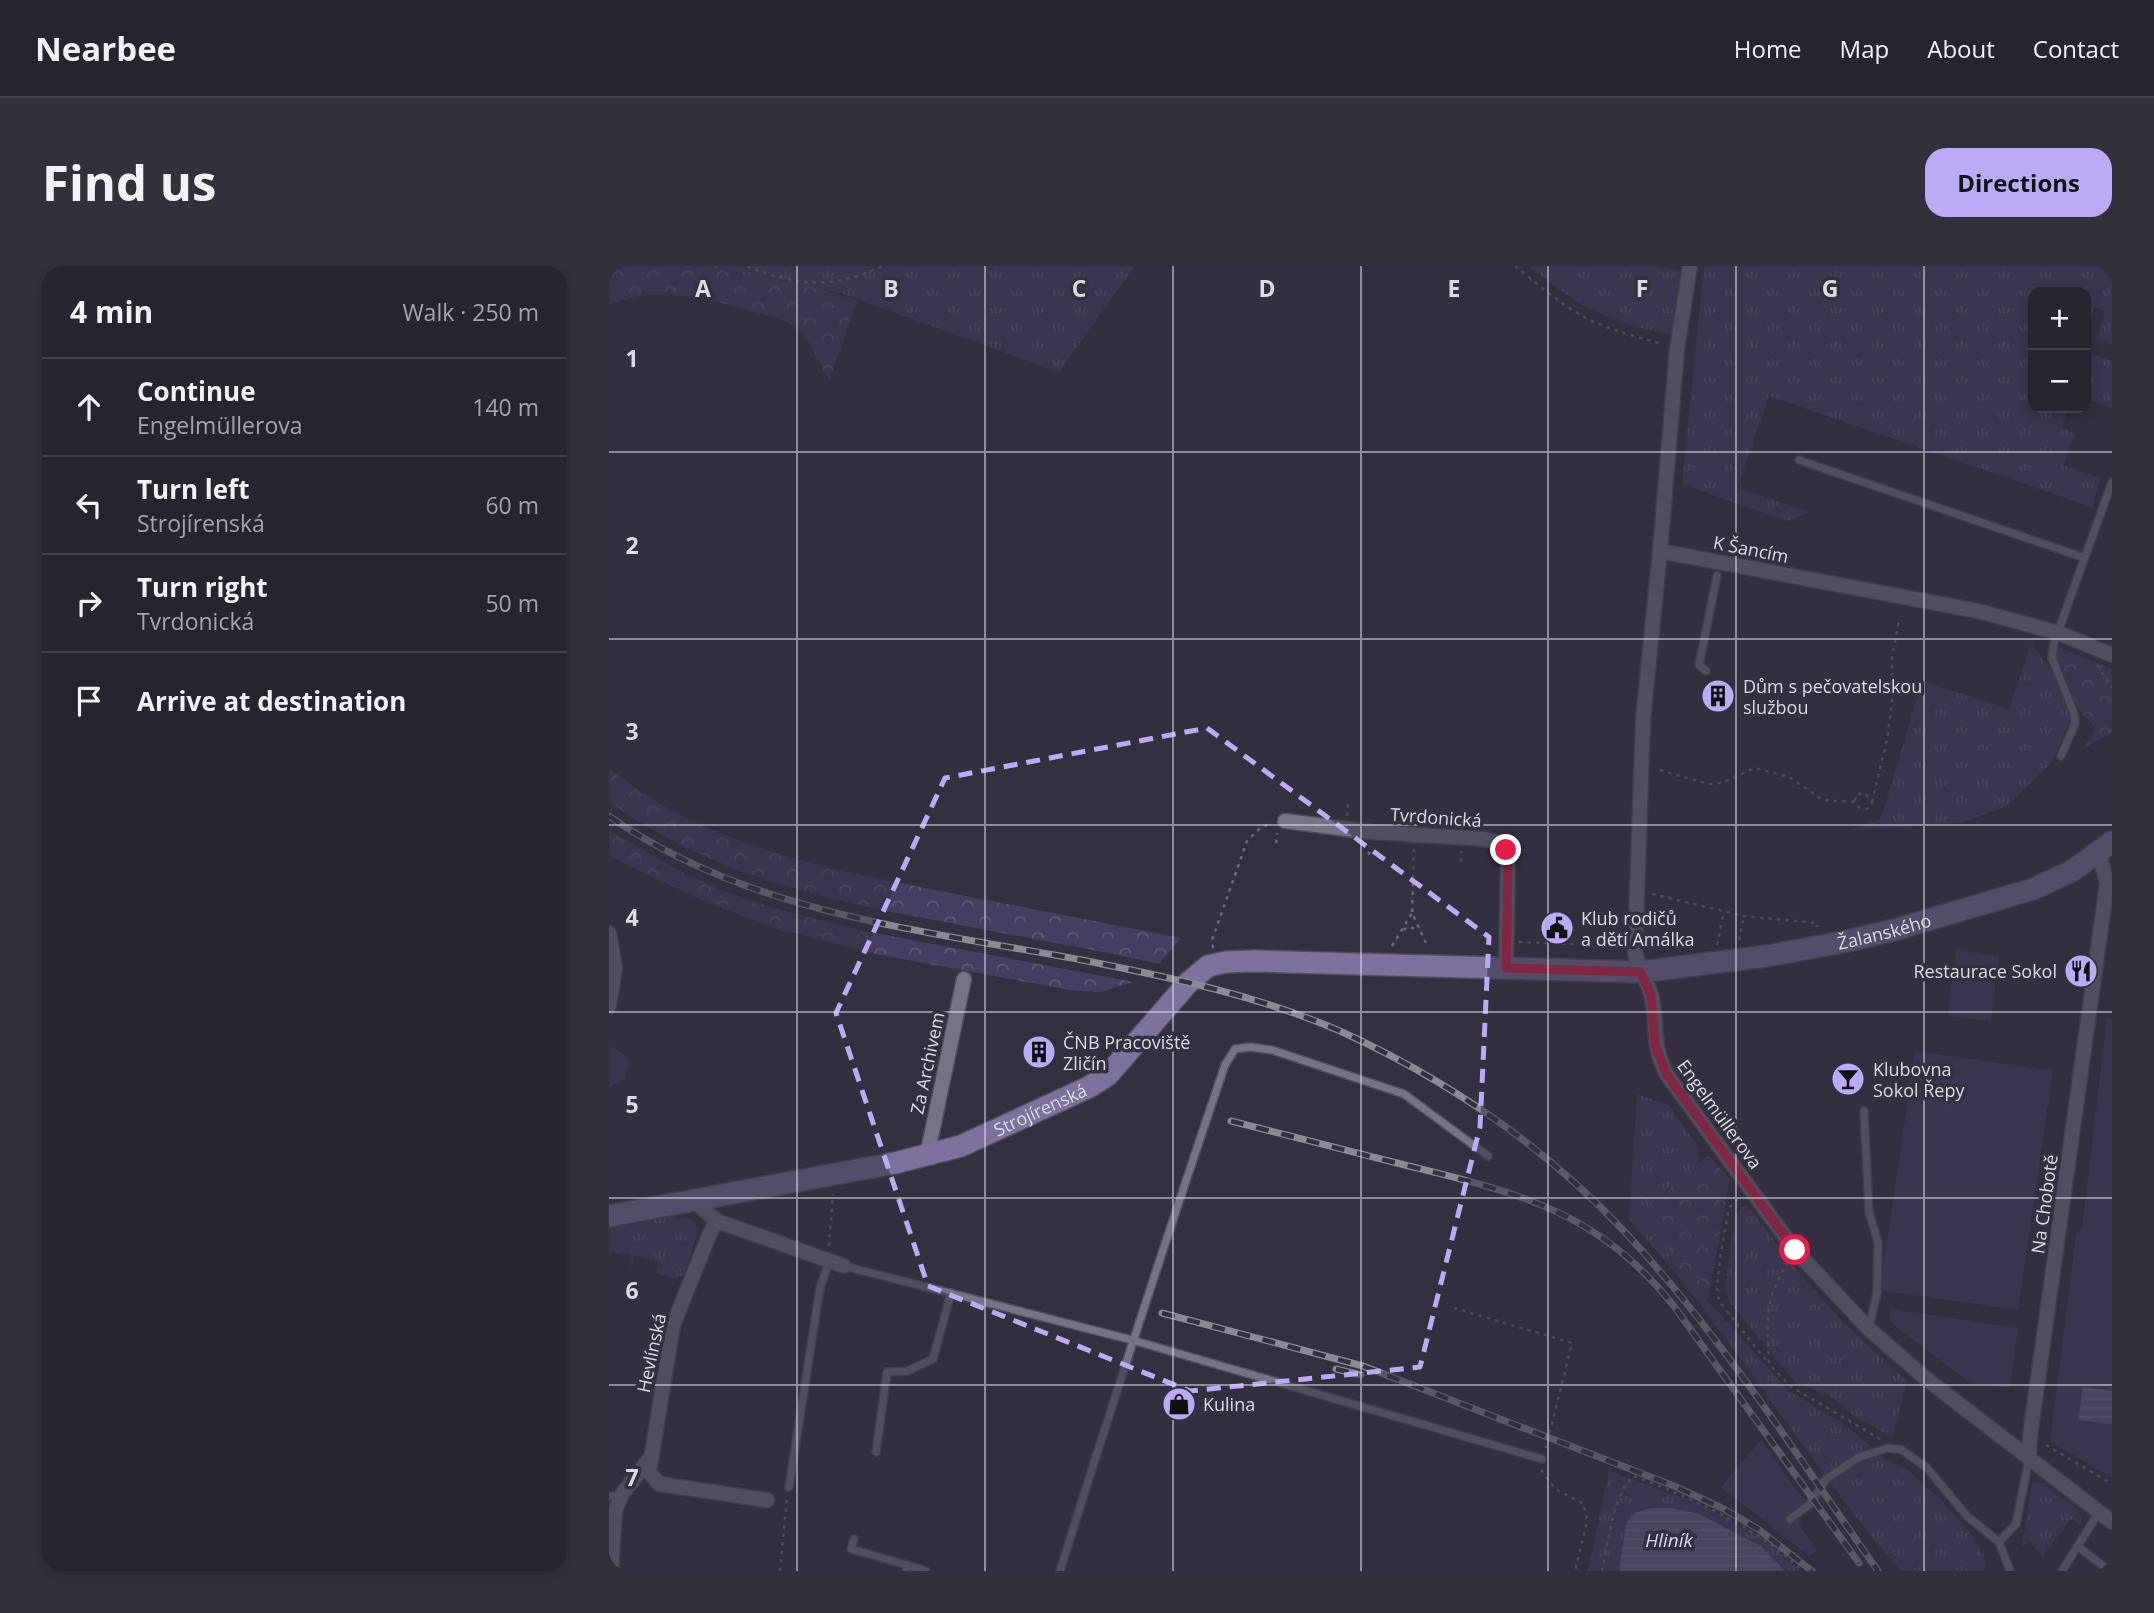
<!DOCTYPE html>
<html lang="en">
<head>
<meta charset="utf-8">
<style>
	:root { --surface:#26242f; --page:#32303b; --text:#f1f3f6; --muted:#a4a4aa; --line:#42414b; --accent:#bbaaf6 }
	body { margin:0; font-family:"Open Sans",sans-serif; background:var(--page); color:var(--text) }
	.controls { position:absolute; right:21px; top:21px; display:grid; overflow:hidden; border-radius:14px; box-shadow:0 4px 10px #0003 }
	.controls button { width:63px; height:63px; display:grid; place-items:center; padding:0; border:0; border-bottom:2px solid var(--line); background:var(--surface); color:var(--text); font:35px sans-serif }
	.stop { position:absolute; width:21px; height:21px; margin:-16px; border:5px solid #e11d48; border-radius:50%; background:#fff }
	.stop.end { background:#e11d48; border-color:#fff; box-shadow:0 2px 7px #0008 }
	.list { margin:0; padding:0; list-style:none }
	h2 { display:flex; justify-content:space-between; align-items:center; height:91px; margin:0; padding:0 28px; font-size:30px }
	h2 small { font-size:23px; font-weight:400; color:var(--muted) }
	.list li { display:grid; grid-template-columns:46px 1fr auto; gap:21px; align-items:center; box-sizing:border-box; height:98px; padding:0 28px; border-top:2px solid var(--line) }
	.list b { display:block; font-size:26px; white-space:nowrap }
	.list p { margin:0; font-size:23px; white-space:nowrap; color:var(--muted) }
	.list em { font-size:23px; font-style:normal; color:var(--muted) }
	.icon { flex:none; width:38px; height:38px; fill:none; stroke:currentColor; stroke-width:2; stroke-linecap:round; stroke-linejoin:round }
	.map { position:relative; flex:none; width:1503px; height:1305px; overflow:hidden; border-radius:21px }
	header { display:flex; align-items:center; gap:42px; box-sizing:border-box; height:98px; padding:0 35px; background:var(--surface); border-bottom:2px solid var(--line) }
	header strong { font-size:33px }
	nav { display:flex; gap:38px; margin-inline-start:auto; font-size:24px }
	.intro { display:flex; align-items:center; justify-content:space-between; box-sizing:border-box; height:168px; padding:0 42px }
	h1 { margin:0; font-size:49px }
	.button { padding:18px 32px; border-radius:21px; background:var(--accent); color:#111; font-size:24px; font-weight:700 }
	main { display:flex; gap:42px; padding:0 42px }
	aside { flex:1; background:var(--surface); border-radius:21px; box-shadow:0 4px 10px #0003 }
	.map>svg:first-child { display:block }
	.grass { fill:url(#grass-tufts) }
	.forest { fill:url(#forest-crowns) }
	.garden { fill:#463d62 }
	.water { fill:url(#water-rules) }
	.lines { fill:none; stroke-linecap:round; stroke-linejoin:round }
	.lane-casing { stroke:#514e5b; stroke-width:10 }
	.street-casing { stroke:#514e5b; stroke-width:17 }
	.secondary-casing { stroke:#514e5b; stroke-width:24 }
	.path { stroke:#6c6977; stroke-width:2.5; stroke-dasharray:3.5 5; stroke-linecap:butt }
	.lane { stroke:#767385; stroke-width:7 }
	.street { stroke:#767385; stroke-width:14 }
	.secondary { stroke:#7c729d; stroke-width:21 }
	.rail-casing { stroke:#8c8995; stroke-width:7 }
	.rail { stroke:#33303f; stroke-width:4.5; stroke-dasharray:13; stroke-linecap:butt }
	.route { stroke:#e11d48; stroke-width:9 }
	.marked { fill:none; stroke:#bbaaf6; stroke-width:5; stroke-dasharray:14 9; stroke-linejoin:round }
	.grid { fill:none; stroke:#dddbe5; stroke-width:2; stroke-opacity:0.55 }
	.labels { text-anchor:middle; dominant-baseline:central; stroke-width:7; stroke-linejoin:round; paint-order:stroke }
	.street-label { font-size:18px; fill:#dddbe5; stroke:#33303f }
	.poi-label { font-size:18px; fill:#dddbe5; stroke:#33303f; text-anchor:start }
	.water-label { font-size:19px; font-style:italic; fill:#ddd5ff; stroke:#33303f }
	.grid-label { font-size:23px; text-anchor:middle; font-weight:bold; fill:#dddbe5; stroke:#33303f; stroke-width:7; stroke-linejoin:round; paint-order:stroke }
</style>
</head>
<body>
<header>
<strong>Nearbee</strong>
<nav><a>Home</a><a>Map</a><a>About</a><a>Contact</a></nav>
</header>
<div class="intro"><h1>Find us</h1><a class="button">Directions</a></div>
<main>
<aside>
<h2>4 min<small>Walk · 250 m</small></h2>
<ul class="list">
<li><svg class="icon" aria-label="ahead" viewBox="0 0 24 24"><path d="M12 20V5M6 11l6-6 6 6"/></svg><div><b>Continue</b><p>Engelmüllerova</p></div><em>140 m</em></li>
<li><svg class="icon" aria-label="left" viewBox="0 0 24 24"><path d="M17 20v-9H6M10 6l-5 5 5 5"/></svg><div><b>Turn left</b><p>Strojírenská</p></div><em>60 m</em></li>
<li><svg class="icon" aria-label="right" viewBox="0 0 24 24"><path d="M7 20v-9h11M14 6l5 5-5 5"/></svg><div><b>Turn right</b><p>Tvrdonická</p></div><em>50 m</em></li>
<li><svg class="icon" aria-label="arrive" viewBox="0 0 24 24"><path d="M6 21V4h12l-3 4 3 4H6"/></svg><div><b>Arrive at destination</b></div></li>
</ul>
</aside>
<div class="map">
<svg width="1503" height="1305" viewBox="0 0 1503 1305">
	<defs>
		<pattern id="grass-tufts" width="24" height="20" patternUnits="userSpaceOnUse" patternTransform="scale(1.75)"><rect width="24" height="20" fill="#463d62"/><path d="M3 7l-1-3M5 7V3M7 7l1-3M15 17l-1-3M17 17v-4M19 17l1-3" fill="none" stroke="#605878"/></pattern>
		<pattern id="forest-crowns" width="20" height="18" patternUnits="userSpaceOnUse" patternTransform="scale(1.75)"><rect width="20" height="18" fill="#463d62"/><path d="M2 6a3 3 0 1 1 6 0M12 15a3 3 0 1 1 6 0" fill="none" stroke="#605878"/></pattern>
		<pattern id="water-rules" width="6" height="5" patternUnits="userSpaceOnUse" patternTransform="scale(1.75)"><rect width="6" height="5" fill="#665d86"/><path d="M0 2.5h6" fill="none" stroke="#7b7497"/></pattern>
	</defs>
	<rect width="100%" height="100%" fill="#33303f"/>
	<path class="grass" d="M89 0H526L450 106 234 28 197 19Z
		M919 0H1047L1071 5 1063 69 1019 59 970 38Z
		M1095 0H1503V79L1488 74 1496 45 1485 41 1477 67V26H1424V142H1474L1472 146 1458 143 1453 161 1466 168 1454 199 1492 212 1483 241 1160 130 1128 222 1200 246 1178 255 1073 218Z
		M1477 87 1503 95V142L1478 133 1477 134Z
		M1422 378 1445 408 1462 452 1443 496 1398 540 1355 556 1239 565 1272 553 1313 415 1400 443Z
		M1028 828 1059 839 1087 877 1090 895 1057 924 1047 942 1046 969 1075 1008 1179 1124 1238 1160 1277 1194 1299 1204 1330 1232 1365 1271 1377 1296 1375 1305H1292C1194 1193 1121 1063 1020 954Z
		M1137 938 1189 1005 1233 1055 1298 1115 1284 1171 1247 1152 1226 1133 1186 1116 1121 1037 1116 1021 1126 950Z
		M65 948 66 951 84 953 89 965 75 1009 67 1013 46 1007 50 996 25 989 22 1000 20 999 22 988 0 986V959Z
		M1000 1205 1091 1238 1162 1277 1191 1305H1176L1152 1280 1090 1248 1063 1242H1044L1017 1258 1010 1305H979Z
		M1423 1216 1434 1217 1469 1244 1473 1252 1471 1259 1462 1253 1433 1291 1421 1275 1413 1281Z"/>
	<path class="forest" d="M0 0H89L197 19 249 34 220 114C209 95 201 69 180 57 170 51 155 49 144 46 95 31 49 19 0 39Z
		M1448 381 1503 403V467L1476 481 1486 461 1469 443 1447 389Z
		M0 502C99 583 225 604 347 628 422 643 497 657 572 672L550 698C479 682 407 670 336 656 212 633 106 610 0 536Z
		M0 564 71 605 114 625 157 640 255 665 525 716 491 726 460 724 267 688 179 665 176 666 88 632 0 590Z
		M1100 890 1121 913 1099 1034 1075 1008 1045 969C1047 960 1045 950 1048 941 1054 925 1084 898 1100 890Z"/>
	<path class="garden" d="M1347 684 1390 690 1382 755 1339 750Z
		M1498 751 1503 752V1212L1441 1175 1467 969 1473 962Z
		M3 780 22 794 14 814 0 821V783Z
		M1306 785 1444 805 1409 1044 1271 1024Z
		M1281 1043 1409 1062 1401 1122 1361 1117 1280 1055Z
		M1152 1174 1204 1247 1199 1244 1190 1250 1193 1254 1189 1257 1208 1285 1200 1290 1112 1221Z"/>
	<path class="water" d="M1474 1121 1503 1125V1158L1469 1154Z
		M1043 1242H1063L1090 1248 1152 1280 1176 1305H1010L1017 1258 1025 1247Z"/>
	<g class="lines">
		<defs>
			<path id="lane" d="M1190 194 1476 292
				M1097 405 1090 399 1108 310
				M1452 490 1466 458 1465 447 1443 392 1445 377 1503 216
				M1255 845 1260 946 1269 976 1268 1027 1260 1062
				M235 1000 523 1074 933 1193
				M267 1186 278 1106 298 1105 324 1093 342 1027
				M180 1221 211 1022 220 996
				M0 1230H12
				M1181 1253 1200 1239 1217 1213 1250 1191 1279 1182 1293 1184 1318 1202 1358 1250 1390 1276 1407 1258 1420 1193
				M245 1273 242 1283 298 1299 297 1305
				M1390 1276 1401 1305
				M1468 1280 1501 1305
				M298 1299 317 1305
				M451 1305C504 1135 559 967 616 799L626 783 641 781 663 784 795 828 879 890
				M1453 1305 1490 1246"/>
			<path id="street" d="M1081 0 1068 83 1051 285 1034 454 1026 687C1030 702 1038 715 1042 728 1050 759 1041 776 1058 809L1186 984 1260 1063 1315 1111 1503 1256
				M1051 285 1369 345 1450 367 1503 389
				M676 555 762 566 875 573 887 576 899 588 897 702
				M0 667 6 702 0 740
				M318 890 355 713
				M85 935 108 955 235 1000
				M108 955 101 967 64 1059 40 1206 50 1218 158 1234
				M1420 1192 1421 1170 1498 618 1490 586
				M2 1305 6 1245 13 1228 42 1191"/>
			<g id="secondary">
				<path id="s1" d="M0 950 286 897 352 880 480 821 499 809 579 717 599 700 617 696 646 695 1031 706 1158 690 1234 676 1285 664 1424 623 1463 605 1503 576"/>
			</g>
		</defs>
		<use href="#lane" class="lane-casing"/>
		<use href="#street" class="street-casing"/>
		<use href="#secondary" class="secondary-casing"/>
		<path class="path" d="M105 0H110
			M138 0C188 21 225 23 274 0
			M906 0C930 19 953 40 981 54 1004 65 1029 71 1053 78
			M1488 399 1503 422
			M1051 504 1099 518 1113 517 1143 503H1150L1180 511 1214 534 1245 536C1249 542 1253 544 1260 542L1263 536 1256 527 1248 528 1245 536
			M1263 536 1278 474 1283 439V392L1290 354
			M738 550 739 538
			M667 577 668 567
			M805 583 803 647 819 681
			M760 589V580
			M852 596V585
			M1043 628 1135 650 1208 657V661
			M794 664 800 661 810 664
			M1130 674 1135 650
			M910 676 1012 680
			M1108 679 1115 646
			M783 680 803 647
			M604 682 603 674 638 575 651 562 662 557
			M1129 933 1120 942 1112 986 1108 1020 1110 1035 1159 1097
			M220 980 224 928
			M1179 996C1154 1037 1158 1052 1160 1098L1181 1120 1271 1173
			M845 1042 963 1077 937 1182
			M1437 1179 1503 1218
			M932 1204 946 1223 975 1238 978 1255 966 1305
			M171 1305 178 1232
			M993 1305C999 1279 1004 1226 1025 1210 1087 1234 1146 1260 1194 1305"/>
		<use href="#lane" class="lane"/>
		<use href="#street" class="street"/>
		<use href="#secondary" class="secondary"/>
		<defs>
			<path id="rail" d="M0 550C140 648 314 664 478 695 564 712 650 730 731 765 837 813 934 879 1014 964 1110 1066 1189 1191 1269 1305
				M622 855C678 869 735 884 792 898 904 926 988 943 1064 1039L1250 1297
				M553 1047 754 1100 1065 1220 1115 1243 1149 1263 1203 1305
				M727 1103 752 1109"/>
		</defs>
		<use href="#rail" class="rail-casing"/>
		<use href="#rail" class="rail"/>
	</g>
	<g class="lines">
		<path class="route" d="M897 584 899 597 897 702 1031 706 1042 728 1046 779 1058 809 1186 984"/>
	</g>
	<path d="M0 0H1503V1305H0ZM598 462 880 671 871 861 811 1101 581 1125 319 1020 227 747 336 512Z" fill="#33303f" fill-opacity=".55" fill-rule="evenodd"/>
	<path class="marked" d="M598 462 880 671 871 861 811 1101 581 1125 319 1020 227 747 336 512Z"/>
	<path class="grid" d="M188 0V1305M376 0V1305M564 0V1305M752 0V1305M939 0V1305M1127 0V1305M1315 0V1305M0 186H1503M0 373H1503M0 559H1503M0 746H1503M0 932H1503M0 1119H1503"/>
	<defs>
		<symbol id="building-disc" viewBox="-11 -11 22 22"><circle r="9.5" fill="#bbaaf6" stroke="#33303f"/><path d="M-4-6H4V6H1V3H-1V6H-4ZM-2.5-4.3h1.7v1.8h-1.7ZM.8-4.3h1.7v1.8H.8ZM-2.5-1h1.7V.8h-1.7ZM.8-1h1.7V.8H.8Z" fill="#111"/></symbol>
		<symbol id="civic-disc" viewBox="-11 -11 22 22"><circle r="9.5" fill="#bbaaf6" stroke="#33303f"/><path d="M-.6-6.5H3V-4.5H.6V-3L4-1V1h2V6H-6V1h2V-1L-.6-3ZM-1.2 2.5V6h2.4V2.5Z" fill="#111"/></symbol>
		<symbol id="restaurant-disc" viewBox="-11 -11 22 22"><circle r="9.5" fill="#bbaaf6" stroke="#33303f"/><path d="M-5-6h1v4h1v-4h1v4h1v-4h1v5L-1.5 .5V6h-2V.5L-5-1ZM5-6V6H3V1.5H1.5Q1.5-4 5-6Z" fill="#111"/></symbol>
		<symbol id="bar-disc" viewBox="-11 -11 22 22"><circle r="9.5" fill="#bbaaf6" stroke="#33303f"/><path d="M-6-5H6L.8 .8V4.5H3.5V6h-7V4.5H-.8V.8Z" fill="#111"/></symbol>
		<symbol id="shop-disc" viewBox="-11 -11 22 22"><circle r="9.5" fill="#bbaaf6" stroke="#33303f"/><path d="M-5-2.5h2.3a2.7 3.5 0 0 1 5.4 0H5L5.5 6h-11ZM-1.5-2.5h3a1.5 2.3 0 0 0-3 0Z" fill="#111"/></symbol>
	</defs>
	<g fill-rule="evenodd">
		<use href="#building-disc" x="1090" y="411" width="38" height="38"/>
		<use href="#civic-disc" x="929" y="643" width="38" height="38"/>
		<use href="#restaurant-disc" x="1453" y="686" width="38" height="38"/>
		<use href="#building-disc" x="411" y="767" width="38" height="38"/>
		<use href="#bar-disc" x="1220" y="794" width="38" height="38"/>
		<use href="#shop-disc" x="551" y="1119" width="38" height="38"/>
	</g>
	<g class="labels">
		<g class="street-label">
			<text transform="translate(1142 283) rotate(11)">K Šancím</text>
			<text transform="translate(827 551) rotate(4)">Tvrdonická</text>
			<text stroke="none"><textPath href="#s1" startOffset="1351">Žalanského</textPath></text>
			<text transform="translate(318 797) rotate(-78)">Za Archivem</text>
			<text stroke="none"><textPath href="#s1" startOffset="446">Strojírenská</textPath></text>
			<text transform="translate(1111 848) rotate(54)">Engelmüllerova</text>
			<text transform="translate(1435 938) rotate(-82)">Na Chobotě</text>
			<text transform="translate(42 1087) rotate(-78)">Hevlínská</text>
		</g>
		<g class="poi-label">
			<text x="1134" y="420">Dům s pečovatelskou<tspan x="1134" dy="21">službou</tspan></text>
			<text x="972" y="652">Klub rodičů<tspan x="972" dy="21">a dětí Amálka</tspan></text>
			<text x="1448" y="705" text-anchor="end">Restaurace Sokol</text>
			<text x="454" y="776">ČNB Pracoviště<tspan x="454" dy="21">Zličín</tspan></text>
			<text x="1264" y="803">Klubovna<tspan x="1264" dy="21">Sokol Řepy</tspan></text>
			<text x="594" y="1138">Kulina</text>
		</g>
		<g class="water-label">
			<text x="1060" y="1274">Hliník</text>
		</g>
	</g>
	<g class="grid-label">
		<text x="94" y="31">A</text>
		<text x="282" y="31">B</text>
		<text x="470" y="31">C</text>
		<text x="658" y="31">D</text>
		<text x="845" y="31">E</text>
		<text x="1033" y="31">F</text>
		<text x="1221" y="31">G</text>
		<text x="23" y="101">1</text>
		<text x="23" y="288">2</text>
		<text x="23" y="474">3</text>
		<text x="23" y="660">4</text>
		<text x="23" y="847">5</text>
		<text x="23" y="1033">6</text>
		<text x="23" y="1220">7</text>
	</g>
</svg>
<div class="controls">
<button>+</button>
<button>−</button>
</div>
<div class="stop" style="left:1186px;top:984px"></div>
<div class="stop end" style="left:897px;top:584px"></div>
</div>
</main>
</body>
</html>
